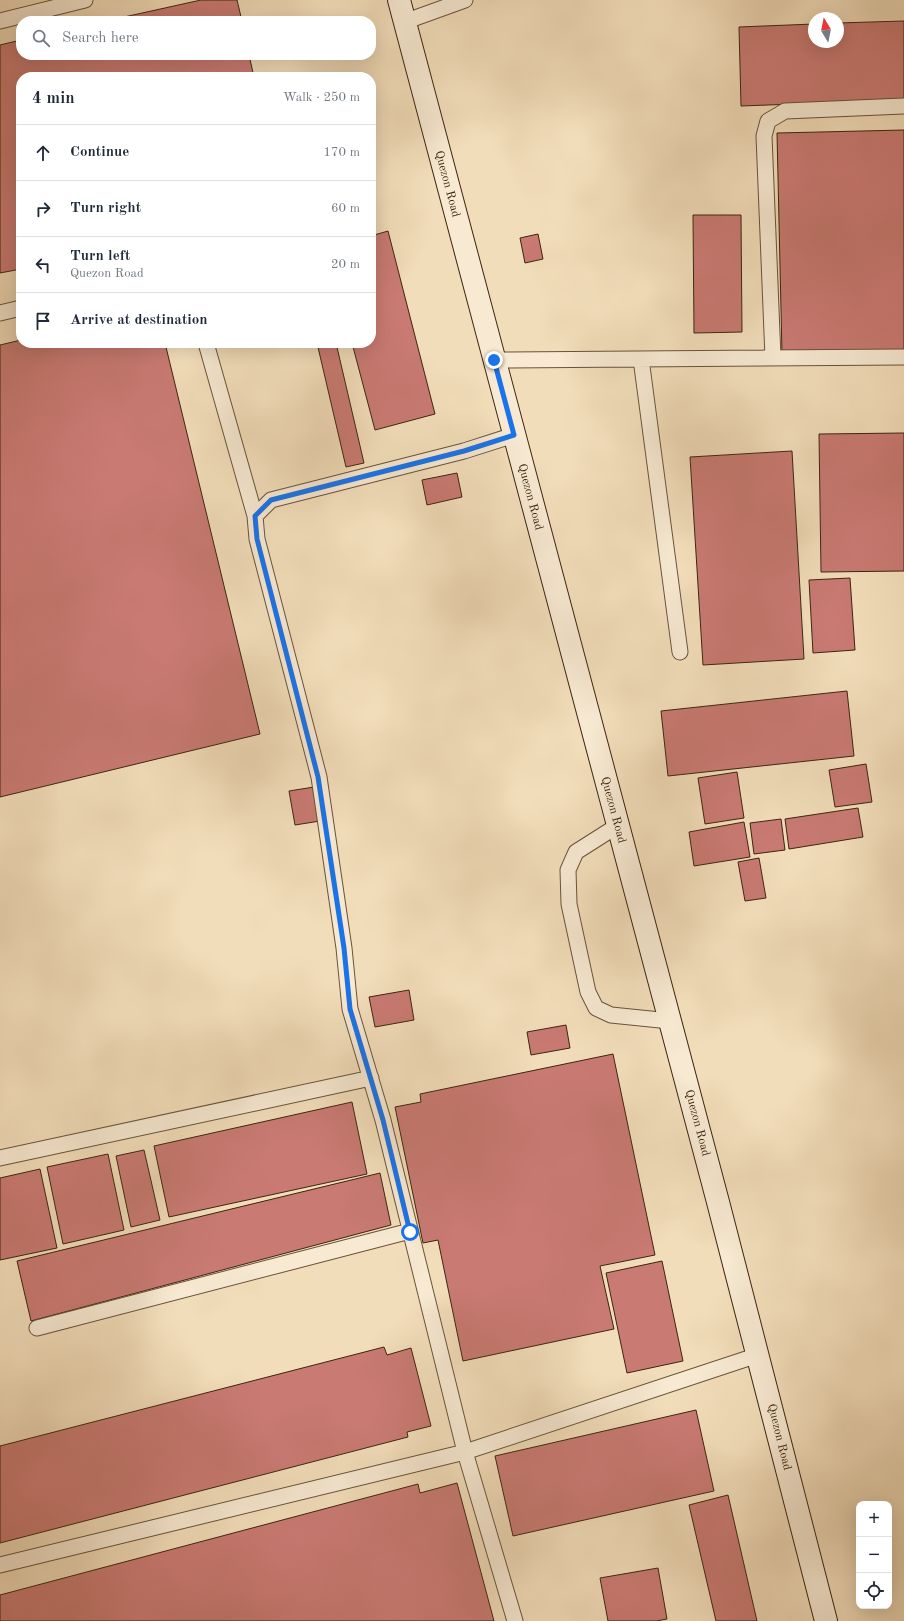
<!DOCTYPE html>
<html lang="en">
<head>
<meta charset="utf-8">
<style>
	:root { --surface:#fff; --page:#f6f6f7; --text:#1f2937; --muted:#747a83; --line:#e0e1e3 }
	body { margin:0; font-family:"Old Standard TT",serif; background:var(--page); color:var(--text) }
	.controls { position:absolute; right:12px; bottom:12px; display:grid; overflow:hidden; border-radius:8px; box-shadow:0 4px 16px #0002 }
	.controls button { width:36px; height:36px; display:grid; place-items:center; padding:0; border:0; border-bottom:1px solid var(--line); background:var(--surface); color:var(--text); font:20px sans-serif }
	.compass { position:absolute; left:808px; top:12px; width:36px; height:36px; border-radius:50%; background:var(--surface); box-shadow:0 4px 16px #0002; rotate:350deg }
	.stop { position:absolute; width:12px; height:12px; margin:-9px; border:3px solid #1a73e8; border-radius:50%; background:#fff }
	.stop.end { background:#1a73e8; border-color:#fff; box-shadow:0 1px 4px #0008 }
	.list { margin:0; padding:0; list-style:none }
	h2 { display:flex; justify-content:space-between; align-items:center; height:52px; margin:0; padding:0 16px; font-size:17px }
	h2 small { font-size:13px; font-weight:400; color:var(--muted) }
	.list li { display:grid; grid-template-columns:26px 1fr auto; gap:12px; align-items:center; box-sizing:border-box; height:56px; padding:0 16px; border-top:1px solid var(--line) }
	.list b { display:block; font-size:15px; white-space:nowrap }
	.list p { margin:0; font-size:13px; white-space:nowrap; color:var(--muted) }
	.list em { font-size:13px; font-style:normal; color:var(--muted) }
	.icon { flex:none; width:22px; height:22px; fill:none; stroke:currentColor; stroke-width:2; stroke-linecap:round; stroke-linejoin:round }
	.map { position:relative; flex:none; width:904px; height:1621px; overflow:hidden }
	.search { position:absolute; background:var(--surface); box-shadow:0 4px 16px #0002; left:16px; top:16px; width:360px; height:44px; display:flex; align-items:center; gap:10px; box-sizing:border-box; padding:0 14px; border-radius:16px; color:var(--muted); font-size:15px }
	.panel { position:absolute; background:var(--surface); box-shadow:0 4px 16px #0002; left:16px; top:72px; width:360px; height:276px; border-radius:16px }
	.map>svg:first-child { display:block }
	.building { fill:#c97a73; stroke:#3b250e }
	.lines { fill:none; stroke-linecap:round; stroke-linejoin:round }
	.lane-casing { stroke:#695339; stroke-width:17 }
	.secondary-casing { stroke:#3b250e; stroke-width:24 }
	.lane { stroke:#f7e9d2; stroke-width:15 }
	.secondary { stroke:#f7e9d2; stroke-width:22 }
	.route { stroke:#1a73e8; stroke-width:5 }
	.labels { text-anchor:middle; dominant-baseline:central; stroke-width:4; stroke-linejoin:round; paint-order:stroke }
	.street-label { font-size:12px; fill:#3b250e; stroke:#f7e9d2 }
</style>
</head>
<body>
<div class="map">
<svg width="904" height="1621" viewBox="0 0 904 1621">
	<rect width="100%" height="100%" fill="#f2ddba"/>
	<filter id="stains"><feTurbulence type="fractalNoise" baseFrequency=".005" numOctaves="4"/><feColorMatrix values="0 0 0 0 .2 0 0 0 0 .09 0 0 0 0 .02 0 0 0 .5 -.17"/></filter>
	<radialGradient id="worn" r=".72"><stop offset=".6" stop-color="#630" stop-opacity="0"/><stop offset="1" stop-color="#630" stop-opacity=".3"/></radialGradient>
	<path class="building" d="M201 0H237L242 21H106Z
		M904 21V100L741 106 739 27 814 24V42H838V23Z
		M21 40V55H249L254 77H21V269L0 273V45Z
		M904 130V351L782 354 777 133Z
		M693 215H741L742 332 694 333Z
		M388 231 435 414 375 430 352 343H371V236Z
		M538 234 543 259 525 263 520 238Z
		M21 340V343H165L260 734 0 797V345Z
		M317 343H336L364 463 346 467Z
		M904 433V571L821 572 819 434Z
		M792 451 804 659 703 665 690 457Z
		M457 473 462 497 427 505 422 480Z
		M850 578 855 650 813 653 809 580Z
		M847 691 854 756 668 776 661 711Z
		M866 764 872 802 835 807 829 770Z
		M737 772 744 818 705 824 698 778Z
		M314 787 320 821 295 825 289 791Z
		M858 808 863 837 789 849 785 819Z
		M781 819 785 850 754 854 750 823Z
		M744 822 750 857 694 866 689 832Z
		M759 858 766 898 745 901 738 862Z
		M409 990 414 1020 375 1027 369 997Z
		M566 1025 570 1048 531 1055 527 1032Z
		M613 1054 655 1255 600 1266 614 1329 463 1361 438 1240 423 1243 395 1107 421 1102 420 1094Z
		M352 1102 367 1174 169 1217 154 1146Z
		M144 1150 160 1220 131 1227 116 1156Z
		M108 1154 124 1230 63 1244 47 1167Z
		M40 1169 57 1248 0 1260V1178Z
		M380 1173 391 1225 31 1321 17 1261Z
		M662 1261 683 1361 627 1373 606 1273Z
		M384 1347 387 1355 411 1348 431 1426 407 1432 408 1437 0 1543V1446Z
		M696 1410 714 1491 513 1536 495 1456Z
		M457 1483 494 1621H0V1595L418 1484 420 1493Z
		M728 1495 757 1621H716L689 1505Z
		M658 1568 667 1619 656 1621H608L600 1578Z"/>
	<g class="lines">
		<defs>
			<path id="lane" d="M0 21 85 0
				M404 22 465 0
				M0 313 21 308
				M206 343 255 516
				M773 358 764 136 768 121 785 111 904 106
				M641 359 680 652
				M494 360 904 357
				M514 435 464 451 271 500 255 516 257 539 319 777 344 948 350 1009 383 1120 465 1452 515 1621
				M617 826 576 852 568 870 569 904 588 992 596 1008 611 1015 670 1021
				M0 1158 371 1078
				M37 1328 410 1231
				M0 1565 465 1452 758 1355"/>
			<path id="secondary" d="M399 0 718 1202 826 1621"/>
		</defs>
		<use href="#lane" class="lane-casing"/>
		<use href="#secondary" class="secondary-casing"/>
		<use href="#lane" class="lane"/>
		<use href="#secondary" class="secondary"/>
	</g>
	<g class="lines">
		<path class="route" d="M410 1232 383 1120 350 1009 344 948 318 777 257 539 255 516 271 500 464 451 514 435 494 360"/>
	</g>
	<g class="labels">
		<g class="street-label">
			<text transform="translate(447 184) rotate(75)">Quezon Road</text>
			<text transform="translate(530 497) rotate(75)">Quezon Road</text>
			<text transform="translate(613 810) rotate(75)">Quezon Road</text>
			<text transform="translate(697 1123) rotate(75)">Quezon Road</text>
			<text transform="translate(779 1437) rotate(76)">Quezon Road</text>
		</g>
	</g>
	<rect width="100%" height="100%" filter="url(#stains)"/>
	<rect width="100%" height="100%" fill="url(#worn)"/>
</svg>
<div class="controls">
<button>+</button>
<button>−</button>
<button><svg class="icon" aria-label="locate" viewBox="0 0 24 24"><circle cx="12" cy="12" r="6"/><path d="M12 2v4M12 18v4M2 12h4M18 12h4"/></svg></button>
</div>
<svg class="compass" viewBox="-18 -18 36 36"><path d="M0-13l5 13h-10z" fill="#e53935"/><path d="M0 13l5-13h-10z" fill="#747a83"/></svg>
<div class="stop" style="left:410px;top:1232px"></div>
<div class="stop end" style="left:494px;top:360px"></div>
<div class="search"><svg class="icon" aria-label="search" viewBox="0 0 24 24"><circle cx="10" cy="10" r="6"/><path d="M15 15l6 6"/></svg>Search here</div>
<section class="panel">
<h2>4 min<small>Walk · 250 m</small></h2>
<ul class="list">
<li><svg class="icon" aria-label="ahead" viewBox="0 0 24 24"><path d="M12 20V5M6 11l6-6 6 6"/></svg><div><b>Continue</b></div><em>170 m</em></li>
<li><svg class="icon" aria-label="right" viewBox="0 0 24 24"><path d="M7 20v-9h11M14 6l5 5-5 5"/></svg><div><b>Turn right</b></div><em>60 m</em></li>
<li><svg class="icon" aria-label="left" viewBox="0 0 24 24"><path d="M17 20v-9H6M10 6l-5 5 5 5"/></svg><div><b>Turn left</b><p>Quezon Road</p></div><em>20 m</em></li>
<li><svg class="icon" aria-label="arrive" viewBox="0 0 24 24"><path d="M6 21V4h12l-3 4 3 4H6"/></svg><div><b>Arrive at destination</b></div></li>
</ul>
</section>
</div>
</body>
</html>
